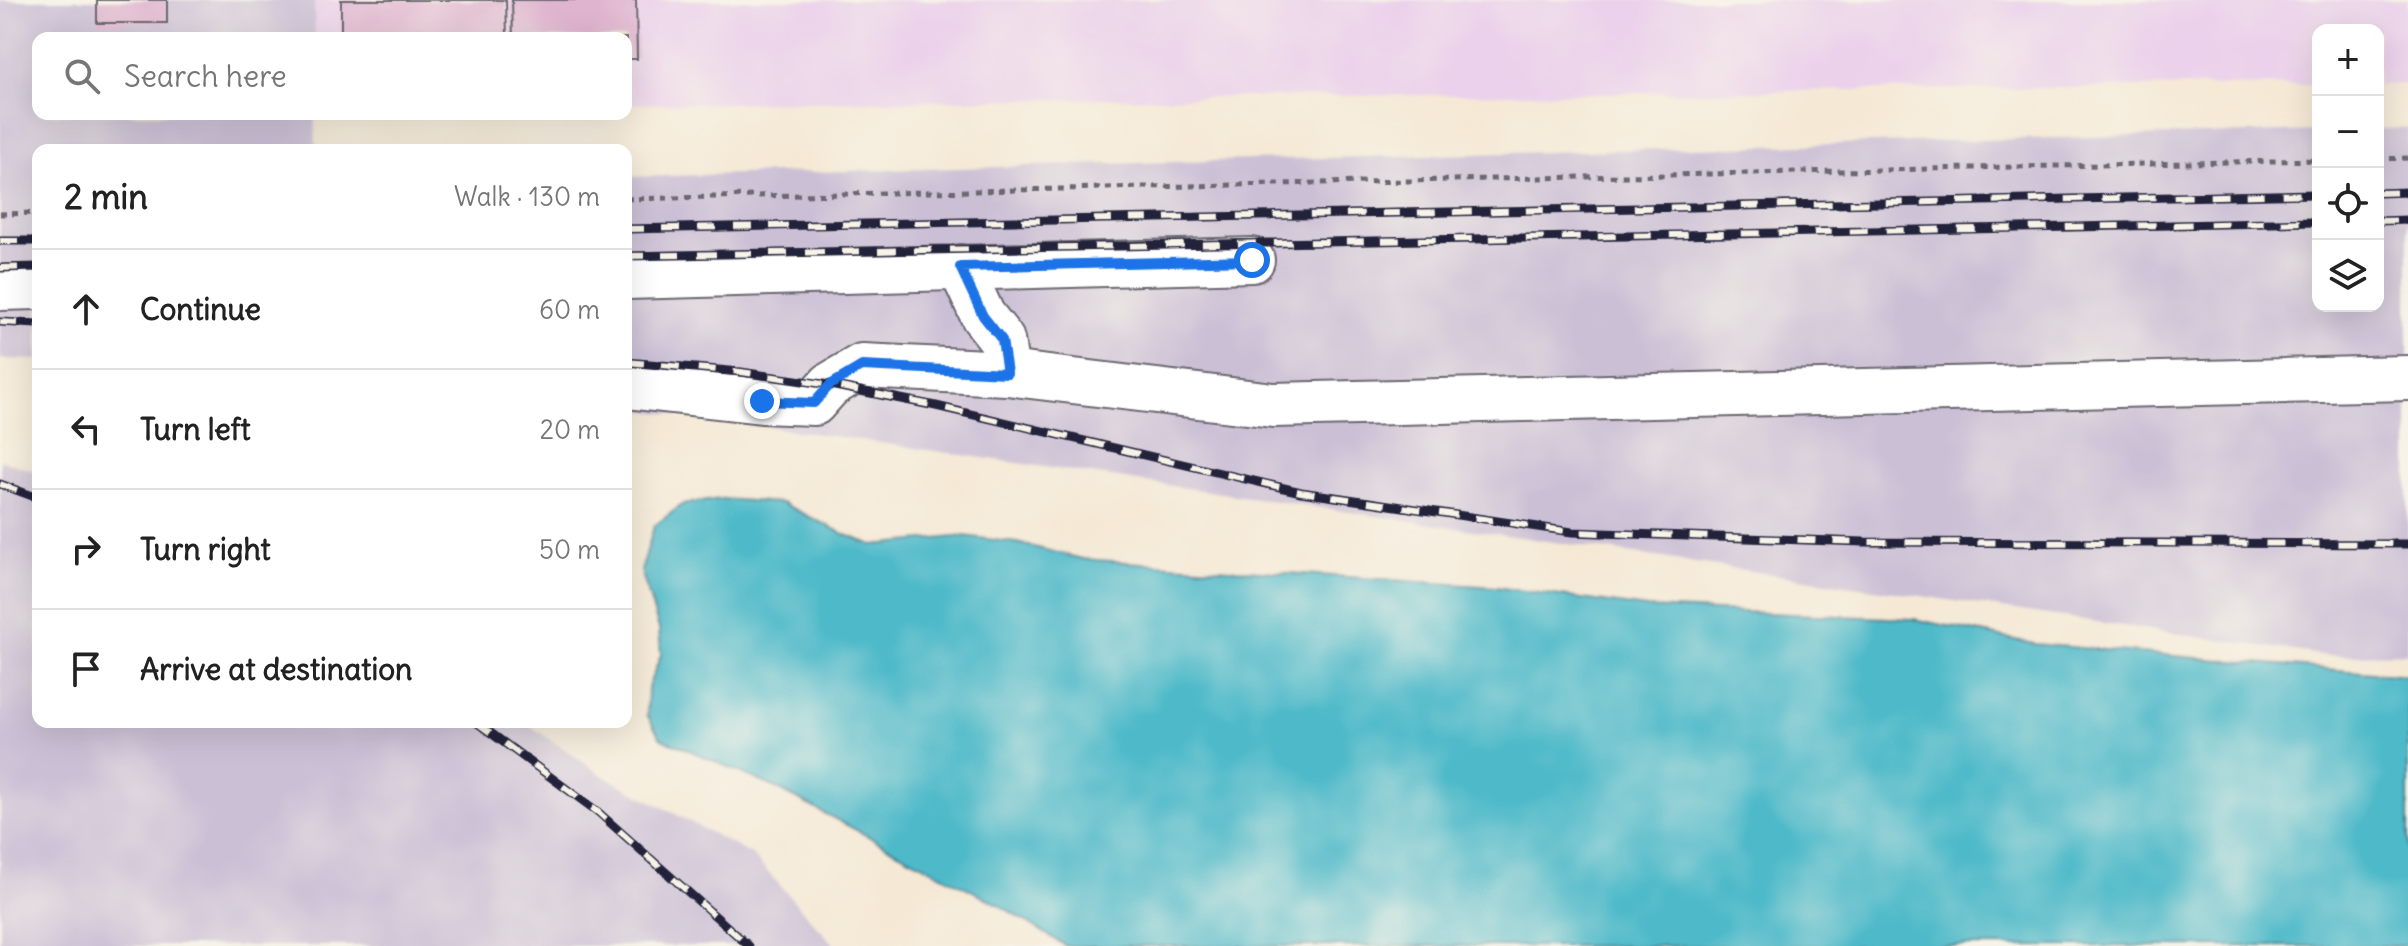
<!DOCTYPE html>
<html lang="en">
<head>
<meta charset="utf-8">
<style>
	:root { --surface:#fff; --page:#f6f6f6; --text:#222; --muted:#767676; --line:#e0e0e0 }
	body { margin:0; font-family:Delius,sans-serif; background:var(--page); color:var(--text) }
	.controls { position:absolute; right:24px; top:24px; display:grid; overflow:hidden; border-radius:16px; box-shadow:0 8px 32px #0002 }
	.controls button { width:72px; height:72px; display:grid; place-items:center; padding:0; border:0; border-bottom:2px solid var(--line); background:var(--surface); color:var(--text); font:40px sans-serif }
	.stop { position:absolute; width:24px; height:24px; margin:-18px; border:6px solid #1a73e8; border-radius:50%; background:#fff }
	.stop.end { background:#1a73e8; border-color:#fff; box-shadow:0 2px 8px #0008 }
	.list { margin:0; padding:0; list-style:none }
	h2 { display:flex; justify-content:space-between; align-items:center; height:104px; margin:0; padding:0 32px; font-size:34px }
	h2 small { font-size:26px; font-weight:400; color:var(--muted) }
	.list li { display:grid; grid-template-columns:52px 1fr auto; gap:24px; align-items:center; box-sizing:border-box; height:120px; padding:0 32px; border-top:2px solid var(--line) }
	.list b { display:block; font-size:30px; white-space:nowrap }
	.list em { font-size:26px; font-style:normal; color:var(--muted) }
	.icon { flex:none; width:44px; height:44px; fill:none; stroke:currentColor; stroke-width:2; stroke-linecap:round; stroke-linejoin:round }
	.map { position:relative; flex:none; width:2408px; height:946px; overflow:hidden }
	.search { position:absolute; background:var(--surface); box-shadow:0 8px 32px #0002; left:32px; top:32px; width:600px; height:88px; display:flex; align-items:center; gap:20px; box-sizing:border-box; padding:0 28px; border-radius:16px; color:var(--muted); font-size:30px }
	.panel { position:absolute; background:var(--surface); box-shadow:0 8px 32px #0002; left:32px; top:144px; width:600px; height:584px; border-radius:16px }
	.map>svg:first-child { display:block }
	.built { fill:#ebd1eb }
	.industrial { fill:#cbbfd5 }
	.water { fill:#4db9c9; stroke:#386e82; stroke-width:2 }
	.building { fill:#dfb4cf }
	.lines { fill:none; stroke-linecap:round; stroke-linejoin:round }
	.minor-casing { stroke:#6c6871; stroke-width:48 }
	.path { stroke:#6c6871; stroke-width:5; stroke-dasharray:6 6; stroke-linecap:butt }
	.minor { stroke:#fff; stroke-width:44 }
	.rail-casing { stroke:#22223b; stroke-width:9 }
	.rail { stroke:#f7f3e8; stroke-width:6; stroke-dasharray:18; stroke-linecap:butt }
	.route { stroke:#1a73e8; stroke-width:10 }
</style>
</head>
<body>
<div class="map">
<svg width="2408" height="946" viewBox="0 0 2408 946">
	<rect width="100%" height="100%" fill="#f7f3e8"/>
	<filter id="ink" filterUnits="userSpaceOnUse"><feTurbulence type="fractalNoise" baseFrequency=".0125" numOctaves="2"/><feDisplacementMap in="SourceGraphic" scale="16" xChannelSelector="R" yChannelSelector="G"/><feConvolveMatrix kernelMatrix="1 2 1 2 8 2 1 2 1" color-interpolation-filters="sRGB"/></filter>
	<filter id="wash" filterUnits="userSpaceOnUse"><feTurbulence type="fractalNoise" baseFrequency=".006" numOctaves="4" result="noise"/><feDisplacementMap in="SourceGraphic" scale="32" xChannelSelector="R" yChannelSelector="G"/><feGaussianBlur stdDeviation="1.8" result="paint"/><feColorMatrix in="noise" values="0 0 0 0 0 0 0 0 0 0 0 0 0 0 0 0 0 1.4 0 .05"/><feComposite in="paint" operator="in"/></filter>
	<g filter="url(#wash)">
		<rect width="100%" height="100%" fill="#f5e9d5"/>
		<path class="built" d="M314 0H2408V84L2378 85V30H2318V85L626 104V38H315Z"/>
		<path class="industrial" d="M0 0H314L315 38H38V114H315L316 150H38V360L0 359Z
			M2408 128V653L2328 656 718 419 626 409V177L2318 131V306H2378V129Z
			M0 460 38 472V722H525L602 775 752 855 835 946H0Z"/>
		<path class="water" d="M722 499 782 503 844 534 873 545 965 536 1017 543 1083 559 1496 587 1647 608 1914 619 2035 644 2408 676V946H1066L996 903 774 787 661 738 647 715 648 687 661 655 659 629 641 571 654 526 683 504Z"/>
		<g id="blocks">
			<path class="building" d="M97 0H167V23H97Z
				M341 0H506L507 38H341Z
				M512 0H636L637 59H626V38H513Z"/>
		</g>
	</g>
	<g filter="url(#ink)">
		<use href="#blocks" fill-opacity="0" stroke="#6c6871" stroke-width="2"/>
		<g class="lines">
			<defs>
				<path id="minor" d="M960 267 983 316 1002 340 1007 373 1273 405 2408 378
					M626 277 1252 260
					M0 288 38 287
					M626 386 762 401 814 403 830 385 862 366 1007 373"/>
			</defs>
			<use href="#minor" class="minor-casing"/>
			<path class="path" d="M2378 159 2408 158
				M626 199 2318 160
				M0 214 38 213"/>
			<use href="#minor" class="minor"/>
			<defs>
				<path id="rail" d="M2378 193 2408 192
					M2378 221 2408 220
					M626 229 2318 194
					M0 241H38
					M626 256 2318 222
					M0 268 38 267
					M0 322 38 324
					M626 362 741 372 830 385 936 406 1301 492 1572 532 1864 542 2408 544
					M0 484 38 498
					M476 722 598 812 749 946"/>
			</defs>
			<use href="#rail" class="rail-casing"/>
			<use href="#rail" class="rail"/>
		</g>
	</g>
	<g class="lines" filter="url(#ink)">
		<path class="route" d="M762 401 814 403 830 385 862 366 1007 373 1002 340 983 316 960 267 1252 260"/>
	</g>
</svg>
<div class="controls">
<button>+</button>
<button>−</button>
<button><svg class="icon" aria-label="locate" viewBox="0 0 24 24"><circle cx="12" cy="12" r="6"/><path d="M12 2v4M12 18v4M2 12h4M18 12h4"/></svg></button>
<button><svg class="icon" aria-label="layers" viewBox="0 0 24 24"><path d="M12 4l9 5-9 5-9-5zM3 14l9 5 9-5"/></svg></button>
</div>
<div class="stop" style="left:1252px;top:260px"></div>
<div class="stop end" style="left:762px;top:401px"></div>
<div class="search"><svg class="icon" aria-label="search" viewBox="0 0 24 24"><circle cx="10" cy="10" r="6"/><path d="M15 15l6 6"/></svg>Search here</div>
<section class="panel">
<h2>2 min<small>Walk · 130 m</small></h2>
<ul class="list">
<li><svg class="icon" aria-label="ahead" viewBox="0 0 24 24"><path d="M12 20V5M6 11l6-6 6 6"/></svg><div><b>Continue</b></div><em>60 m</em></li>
<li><svg class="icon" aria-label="left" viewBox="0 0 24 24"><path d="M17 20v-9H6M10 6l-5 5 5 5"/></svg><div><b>Turn left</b></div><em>20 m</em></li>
<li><svg class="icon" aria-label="right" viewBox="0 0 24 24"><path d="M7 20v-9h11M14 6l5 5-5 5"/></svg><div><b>Turn right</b></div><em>50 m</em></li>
<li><svg class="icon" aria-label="arrive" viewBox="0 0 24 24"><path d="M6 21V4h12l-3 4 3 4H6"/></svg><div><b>Arrive at destination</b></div></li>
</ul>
</section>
</div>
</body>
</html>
